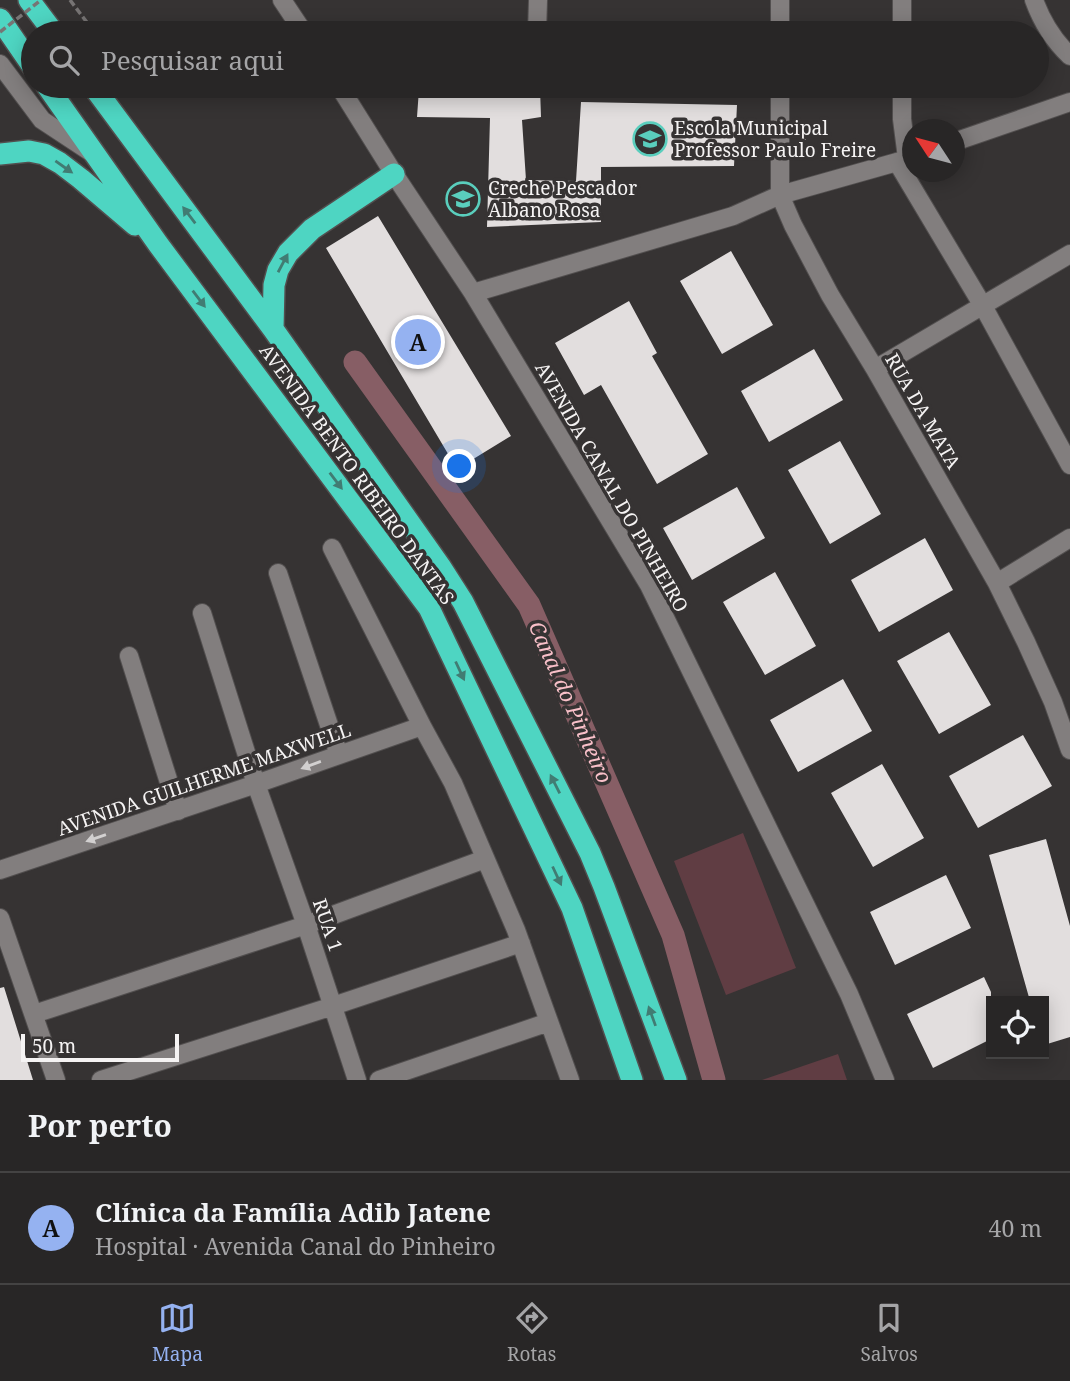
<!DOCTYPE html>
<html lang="pt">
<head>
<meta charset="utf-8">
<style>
	:root { --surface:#282626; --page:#343232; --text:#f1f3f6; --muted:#a5a5a7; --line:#444343; --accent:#95b2f1 }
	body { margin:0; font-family:"Noto Serif",serif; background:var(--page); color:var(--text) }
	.controls { position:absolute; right:21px; bottom:21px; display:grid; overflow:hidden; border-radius:0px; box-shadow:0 4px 18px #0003 }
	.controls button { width:63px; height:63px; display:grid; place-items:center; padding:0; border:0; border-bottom:2px solid var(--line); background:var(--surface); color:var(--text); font:35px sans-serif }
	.compass { position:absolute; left:902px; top:119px; width:63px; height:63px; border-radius:50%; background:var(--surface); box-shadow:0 4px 18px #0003; rotate:306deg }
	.scale { position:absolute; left:21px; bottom:18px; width:158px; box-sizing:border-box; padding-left:7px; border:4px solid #f5f3f3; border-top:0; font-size:19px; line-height:24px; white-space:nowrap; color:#f5f3f3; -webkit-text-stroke:5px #363333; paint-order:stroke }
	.you { position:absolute; left:460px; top:467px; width:24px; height:24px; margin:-18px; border:5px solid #fff; border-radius:50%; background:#1a73e8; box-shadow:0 0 0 10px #1a73e833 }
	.badge { display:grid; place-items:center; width:46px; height:46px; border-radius:50%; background:var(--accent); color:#111; font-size:23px; font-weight:700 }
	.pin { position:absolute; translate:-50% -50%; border:4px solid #fff; box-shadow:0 2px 7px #0006 }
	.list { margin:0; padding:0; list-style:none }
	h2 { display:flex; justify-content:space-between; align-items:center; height:91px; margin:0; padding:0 28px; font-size:30px }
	h2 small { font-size:23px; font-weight:400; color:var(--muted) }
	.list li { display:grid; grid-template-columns:46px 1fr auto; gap:21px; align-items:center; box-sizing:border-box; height:112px; padding:0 28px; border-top:2px solid var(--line) }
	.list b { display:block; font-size:26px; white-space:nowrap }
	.list p { margin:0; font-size:23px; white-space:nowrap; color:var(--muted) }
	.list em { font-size:23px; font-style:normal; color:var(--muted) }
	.icon { flex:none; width:38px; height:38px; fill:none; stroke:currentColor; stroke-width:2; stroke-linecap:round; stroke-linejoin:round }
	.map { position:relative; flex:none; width:1070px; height:1080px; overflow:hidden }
	.search { position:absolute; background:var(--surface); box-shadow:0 4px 18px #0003; left:21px; right:21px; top:21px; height:77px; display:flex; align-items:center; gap:18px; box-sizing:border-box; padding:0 24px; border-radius:38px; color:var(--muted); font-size:26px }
	.sheet { height:203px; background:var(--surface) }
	nav { display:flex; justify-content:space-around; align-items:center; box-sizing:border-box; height:98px; border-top:2px solid var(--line); background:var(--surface); font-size:19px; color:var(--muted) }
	nav a { display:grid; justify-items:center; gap:4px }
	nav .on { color:var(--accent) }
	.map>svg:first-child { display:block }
	.green { fill:#603d43 }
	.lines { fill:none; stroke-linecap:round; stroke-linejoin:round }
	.canal { stroke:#875e65; stroke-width:23 }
	.building { fill:#e2dede }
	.minor-casing { stroke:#524f4f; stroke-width:20 }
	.highway-casing { stroke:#524f4f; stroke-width:24 }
	.path { stroke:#777474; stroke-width:3.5; stroke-dasharray:7 3.5; stroke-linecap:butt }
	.minor { stroke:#827e7e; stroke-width:18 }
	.highway { stroke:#4ed5c2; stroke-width:21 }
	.path-bridge { stroke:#777474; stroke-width:3.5; stroke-dasharray:7 3.5; stroke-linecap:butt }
	.oneway { fill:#417c73 }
	.oneway2 { fill:#d2d0d0 }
	.labels { text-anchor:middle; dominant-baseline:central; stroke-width:7; stroke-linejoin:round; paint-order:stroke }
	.poi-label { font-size:19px; fill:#f5f3f3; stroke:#363333; text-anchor:start }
	.street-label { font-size:19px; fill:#f5f3f3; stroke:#363333 }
	.water-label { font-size:21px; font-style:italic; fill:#f9c0c9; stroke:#363333 }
</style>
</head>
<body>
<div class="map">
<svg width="1070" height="1080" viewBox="0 0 1070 1080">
	<rect width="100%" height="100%" fill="#363333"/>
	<path class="green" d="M743 833 796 968 726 995 674 861Z
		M838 1054 847 1080H762Z"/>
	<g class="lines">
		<path class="canal" d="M355 362 529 605 673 935 714 1080"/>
	</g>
	<path class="building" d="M540 88 541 117 522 120 526 180 576 181 581 102 737 105 734 166 601 167V222L487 227 490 118 417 117 419 89Z
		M378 216 511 436 457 469 326 248Z
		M731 251 773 325 722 354 680 281Z
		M629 301 657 353 652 356 708 454 657 484 601 385 584 395 555 343Z
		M814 349 843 400 769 442 741 391Z
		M840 441 881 514 830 544 788 470Z
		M737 487 765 538 692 580 663 528Z
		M925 538 953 590 879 632 851 580Z
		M775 572 816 646 765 675 723 602Z
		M949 632 991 705 939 734 897 661Z
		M843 679 872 731 798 772 770 720Z
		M1023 735 1052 786 978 828 949 776Z
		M882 764 924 838 873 867 831 793Z
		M1046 839 1070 926V1037L1044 1045V1001H1030L989 855Z
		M946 875 971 928 895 965 870 912Z
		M984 977 991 992V1039L933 1068 907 1014Z
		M4 987 33 1080H0V988Z"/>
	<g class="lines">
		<defs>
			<path id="minor" d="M282 0 304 33
				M780 0V33
				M1034 0C1042 22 1053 40 1070 56
				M537 33 538 0
				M902 33V0
				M0 64 42 120 92 153
				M339 86 394 174 473 293 649 585 849 994 885 1080
				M780 86V195L793 225 830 295 875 369 997 583 1026 642 1053 702 1070 750
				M902 86V119L907 158
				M954 142 1070 102
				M897 162 983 306 1070 465
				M473 293 733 216 780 195 897 162 912 157
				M875 369 1070 254
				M332 548 422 726 453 783 516 930 570 1080
				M278 573 339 755
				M997 583 1070 538
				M202 613 256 784 306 925 357 1080
				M129 656 178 811
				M0 870 256 784 422 726
				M0 918 56 1080
				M34 1014 306 925 485 859
				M101 1080 333 1006 521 943
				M379 1080 549 1022"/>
			<path id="highway" d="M29 0 54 33
				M0 19 33 67
				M47 86 158 244 429 608 572 908 632 1080
				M93 86 273 329 440 566 463 602 590 853 604 887 676 1080
				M0 154 29 151 44 154 60 163 81 179 135 225
				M273 329 274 285 278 270 288 253 312 229 394 174"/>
		</defs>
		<use href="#minor" class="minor-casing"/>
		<use href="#highway" class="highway-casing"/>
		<path class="path" d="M70 0 95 33"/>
		<use href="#minor" class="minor"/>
		<use href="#highway" class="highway"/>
		<path class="path-bridge" d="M0 32 41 0"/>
	</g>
	<defs><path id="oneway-solid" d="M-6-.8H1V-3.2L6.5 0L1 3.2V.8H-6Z" transform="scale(1.75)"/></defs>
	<g class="oneway">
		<use href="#oneway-solid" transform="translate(64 167) rotate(35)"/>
		<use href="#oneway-solid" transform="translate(189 215) rotate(-127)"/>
		<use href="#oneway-solid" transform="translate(283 263) rotate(-62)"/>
		<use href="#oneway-solid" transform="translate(199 299) rotate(53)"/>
		<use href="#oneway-solid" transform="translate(336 481) rotate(53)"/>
		<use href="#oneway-solid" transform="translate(460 671) rotate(65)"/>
		<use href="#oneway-solid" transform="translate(555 784) rotate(-117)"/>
		<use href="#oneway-solid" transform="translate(557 876) rotate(65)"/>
		<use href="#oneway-solid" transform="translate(652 1016) rotate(-110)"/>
	</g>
	<g class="oneway2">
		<use href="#oneway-solid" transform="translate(311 765) rotate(160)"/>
		<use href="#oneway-solid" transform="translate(96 838) rotate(161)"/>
	</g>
	<defs>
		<symbol id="school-ring" viewBox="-11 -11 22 22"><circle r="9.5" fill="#363333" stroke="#5acebd" stroke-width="1.5"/><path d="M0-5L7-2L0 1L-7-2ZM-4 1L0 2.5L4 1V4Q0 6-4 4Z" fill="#5acebd"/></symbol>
	</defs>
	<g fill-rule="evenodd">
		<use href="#school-ring" x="631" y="120" width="38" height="38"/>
		<use href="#school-ring" x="444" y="180" width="38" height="38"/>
	</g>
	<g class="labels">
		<g class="poi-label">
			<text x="674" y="128">Escola Municipal<tspan x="674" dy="22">Professor Paulo Freire</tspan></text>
			<text x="488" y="188">Creche Pescador<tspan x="488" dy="22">Albano Rosa</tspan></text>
		</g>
		<g class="street-label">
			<text transform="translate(923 411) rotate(60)">RUA DA MATA</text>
			<text transform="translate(357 474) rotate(54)">AVENIDA BENTO RIBEIRO DANTAS</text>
			<text transform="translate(612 487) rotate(60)">AVENIDA CANAL DO PINHEIRO</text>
			<text transform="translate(204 779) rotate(-19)">AVENIDA GUILHERME MAXWELL</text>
			<text transform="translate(328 925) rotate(71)">RUA 1</text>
		</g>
		<g class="water-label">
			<text transform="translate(571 702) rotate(66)">Canal do Pinheiro</text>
		</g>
	</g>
</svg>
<div class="controls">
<button><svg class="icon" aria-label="locate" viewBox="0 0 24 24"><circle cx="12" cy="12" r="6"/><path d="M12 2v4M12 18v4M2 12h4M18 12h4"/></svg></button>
</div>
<svg class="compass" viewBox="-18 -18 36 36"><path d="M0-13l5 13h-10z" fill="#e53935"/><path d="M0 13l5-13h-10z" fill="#a5a5a7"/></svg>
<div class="scale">50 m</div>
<div class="you"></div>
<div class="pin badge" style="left:418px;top:342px">A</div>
<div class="search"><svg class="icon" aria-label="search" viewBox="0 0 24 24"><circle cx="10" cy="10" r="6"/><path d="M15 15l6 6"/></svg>Pesquisar aqui</div>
</div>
<section class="sheet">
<h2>Por perto<small></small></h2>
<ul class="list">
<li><span class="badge">A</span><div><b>Clínica da Família Adib Jatene</b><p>Hospital · Avenida Canal do Pinheiro</p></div><em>40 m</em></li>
</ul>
</section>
<nav>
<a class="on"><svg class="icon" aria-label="map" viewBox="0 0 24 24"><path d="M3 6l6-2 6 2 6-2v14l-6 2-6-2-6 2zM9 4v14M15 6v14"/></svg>Mapa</a>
<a><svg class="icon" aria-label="directions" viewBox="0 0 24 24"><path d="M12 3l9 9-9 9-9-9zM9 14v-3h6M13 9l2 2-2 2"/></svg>Rotas</a>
<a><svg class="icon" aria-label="saved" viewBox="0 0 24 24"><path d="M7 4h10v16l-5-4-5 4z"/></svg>Salvos</a>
</nav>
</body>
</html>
